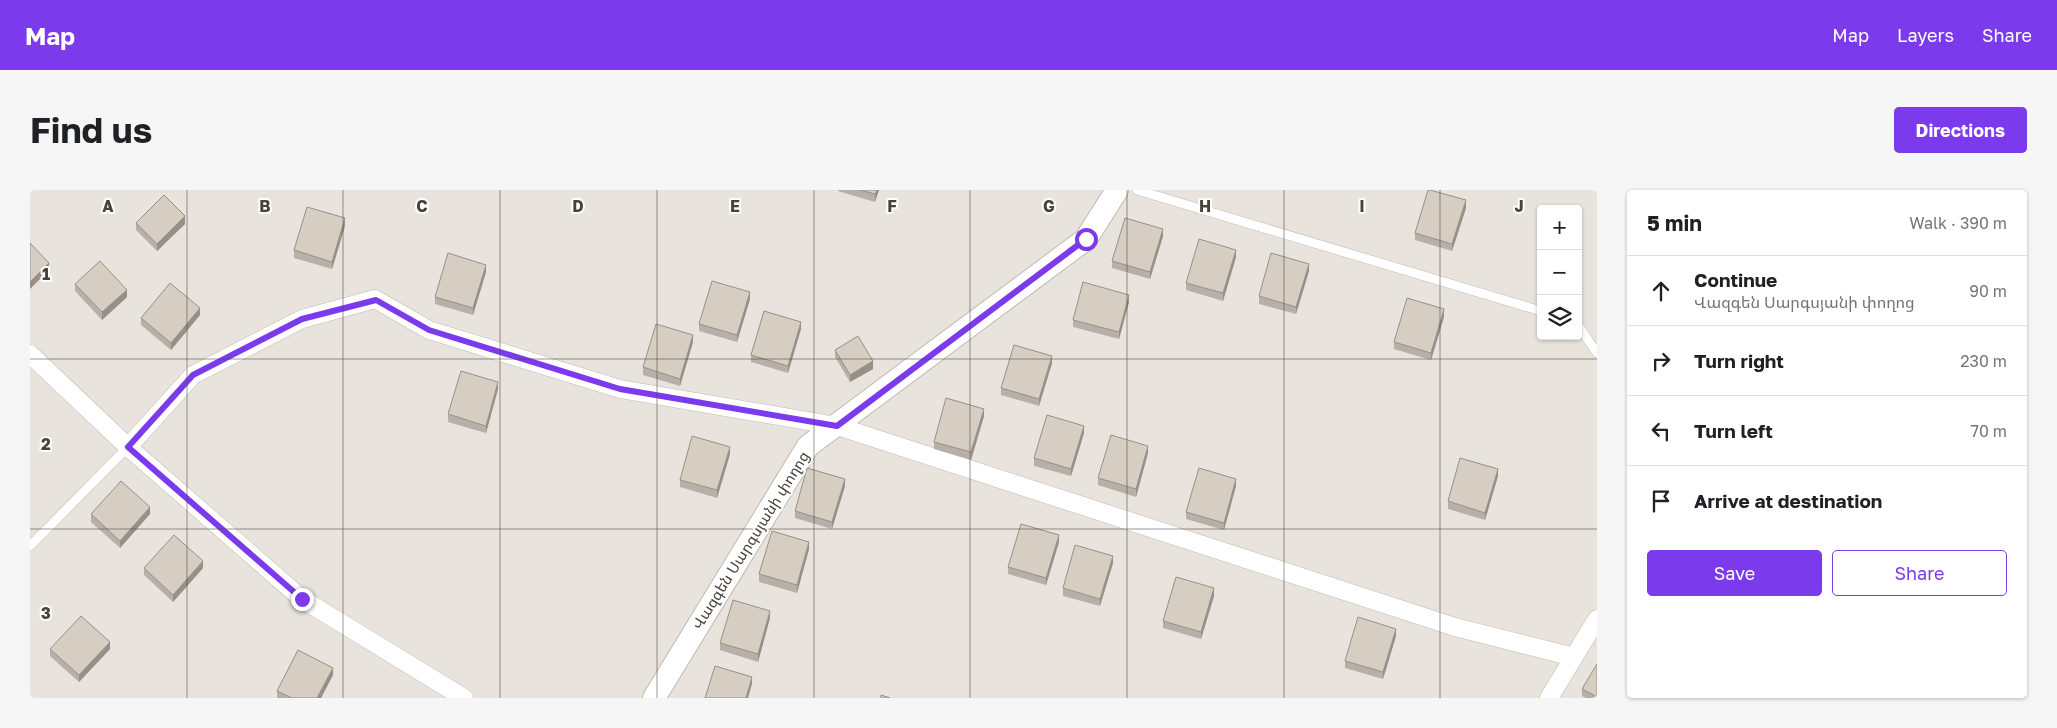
<!DOCTYPE html>
<html lang="en">
<head>
<meta charset="utf-8">
<style>
	:root { --surface:#fff; --page:#f6f6f6; --text:#202124; --muted:#757577; --line:#e0e0e0; --accent:#7c3aed }
	body { margin:0; font-family:"Golos Text","Noto Sans Armenian",sans-serif; background:var(--page); color:var(--text) }
	.controls { position:absolute; right:15px; top:15px; display:grid; overflow:hidden; border-radius:5px; box-shadow:0 1px 4px #0004 }
	.controls button { width:45px; height:45px; display:grid; place-items:center; padding:0; border:0; border-bottom:1px solid var(--line); background:var(--surface); color:var(--text); font:25px sans-serif }
	.stop { position:absolute; width:15px; height:15px; margin:-11px; border:4px solid #7c3aed; border-radius:50%; background:#fff }
	.stop.end { background:#7c3aed; border-color:#fff; box-shadow:0 1px 5px #0008 }
	.list { margin:0; padding:0; list-style:none }
	h2 { display:flex; justify-content:space-between; align-items:center; height:65px; margin:0; padding:0 20px; font-size:21px }
	h2 small { font-size:16px; font-weight:400; color:var(--muted) }
	.list li { display:grid; grid-template-columns:32px 1fr auto; gap:15px; align-items:center; box-sizing:border-box; height:70px; padding:0 20px; border-top:1px solid var(--line) }
	.list b { display:block; font-size:19px; white-space:nowrap }
	.list p { margin:0; font-size:16px; white-space:nowrap; color:var(--muted) }
	.list em { font-size:16px; font-style:normal; color:var(--muted) }
	.actions { display:flex; gap:10px; padding:15px 20px }
	.actions a { flex:1; padding:11px 0; border:1px solid var(--accent); border-radius:5px; text-align:center; font-size:18px; color:var(--accent) }
	.actions .main { background:var(--accent); color:#fff }
	.icon { flex:none; width:28px; height:28px; fill:none; stroke:currentColor; stroke-width:2; stroke-linecap:round; stroke-linejoin:round }
	.map { position:relative; flex:none; width:1567px; height:508px; overflow:hidden; border-radius:5px }
	header { display:flex; align-items:center; gap:30px; box-sizing:border-box; height:70px; padding:0 25px; background:var(--accent); color:#fff }
	header strong { font-size:24px }
	nav { display:flex; gap:28px; margin-inline-start:auto; font-size:18px }
	.intro { display:flex; align-items:center; justify-content:space-between; box-sizing:border-box; height:120px; padding:0 30px }
	h1 { margin:0; font-size:35px }
	.button { padding:12px 22px; border-radius:5px; background:var(--accent); color:#fff; font-size:18px; font-weight:700 }
	main { display:flex; gap:30px; padding:0 30px }
	aside { flex:1; background:var(--surface); border-radius:5px; box-shadow:0 1px 4px #0004 }
	.map>svg:first-child { display:block }
	.residential { fill:#e8e3dc; fill-rule:evenodd }
	.lines { fill:none; stroke-linecap:round; stroke-linejoin:round }
	.service-casing { stroke:#c0b9b0; stroke-width:10 }
	.minor-casing { stroke:#c0b9b0; stroke-width:19 }
	.tertiary-casing { stroke:#c0b9b0; stroke-width:24 }
	.service { stroke:#fff; stroke-width:9 }
	.minor { stroke:#fff; stroke-width:18 }
	.tertiary { stroke:#fff; stroke-width:22 }
	.wall { fill:#b8b0a8 }
	.shaded-wall { fill:#969088 }
	.building { fill:#d6cdc3; stroke:#969088 }
	.route { stroke:#7c3aed; stroke-width:6 }
	.grid { fill:none; stroke:#49423b; stroke-width:1; stroke-opacity:0.55 }
	.labels { text-anchor:middle; dominant-baseline:central; stroke-width:4; stroke-linejoin:round; paint-order:stroke }
	.street-label { font-size:15px; fill:#49423b; stroke:#fff }
	.grid-label { font-size:16px; text-anchor:middle; font-weight:bold; fill:#49423b; stroke:#fff; stroke-width:4; stroke-linejoin:round; paint-order:stroke }
</style>
</head>
<body>
<header>
<strong>Map</strong>
<nav><a>Map</a><a>Layers</a><a>Share</a></nav>
</header>
<div class="intro"><h1>Find us</h1><a class="button">Directions</a></div>
<main>
<div class="map">
<svg width="1567" height="508" viewBox="0 0 1567 508">
	<rect width="100%" height="100%" fill="#f5f2ed"/>
	<path class="residential" d="M0 0H1567V508H0ZM1511 19H1548V146H1511Z"/>
	<g class="lines">
		<defs>
			<path id="service" d="M1107 0 1511 121
				M1548 135 1567 163
				M0 356 98 257"/>
			<path id="minor" d="M0 164 98 257 272 409 434 508
				M98 257 163 185 272 129 345 109 399 140 590 199 807 236 1425 437 1544 467
				M1519 508 1567 429"/>
			<path id="tertiary" d="M624 508 778 256 1056 49 1087 0"/>
		</defs>
		<use href="#service" class="service-casing"/>
		<use href="#minor" class="minor-casing"/>
		<use href="#tertiary" class="tertiary-casing"/>
		<use href="#service" class="service"/>
		<use href="#minor" class="minor"/>
		<use href="#tertiary" class="tertiary"/>
	</g>
	<path class="wall" d="M808 0H849L845 12 808 1Z
		M1436 18 1422 61 1385 50V43Z
		M106 33 155 34 127 61 106 40Z
		M315 36 302 79 264 68V60Z
		M1133 46 1120 89 1082 78V71Z
		M1206 67 1193 111 1156 100V93Z
		M1279 81 1266 124 1229 114V106Z
		M456 82 443 125 405 114V107Z
		M45 94 97 107 72 130 45 101Z
		M720 109 707 152 669 141V134Z
		M1099 112 1089 149 1043 137V130Z
		M170 125 141 160 111 135V128Z
		M1414 127 1401 170 1364 159V152Z
		M771 139 758 183 721 172V165Z
		M663 152 650 196 613 185V177Z
		M805 160 843 179 820 192 805 167Z
		M1022 173 1009 216 971 205V198Z
		M468 199 456 243 418 232V224Z
		M954 226 941 270 904 259V252Z
		M1054 243 1041 286 1004 276V268Z
		M1118 263 1106 307 1068 295V288Z
		M700 264 687 308 650 297V290Z
		M1468 286 1455 330 1418 319V311Z
		M815 296 802 339 765 328V321Z
		M1206 296 1194 340 1156 329V322Z
		M61 324H120L90 358 61 332Z
		M1029 352 1016 395 978 384V377Z
		M779 359 767 403 729 392V384Z
		M1083 373 1070 416 1033 406V398Z
		M114 378H173L143 412 114 385Z
		M1184 406 1171 449 1133 438V431Z
		M740 428 728 472 690 460V453Z
		M1366 446 1353 489 1315 478V471Z
		M20 459H80L49 492 20 466Z
		M1567 474V508H1556L1552 506V499Z
		M303 485 291 508H247V501Z"/>
	<path class="shaded-wall" d="M847 0H849L845 12V4Z
		M1436 10V18L1422 61V54Z
		M155 26V34L127 61V54Z
		M315 28V36L302 79V72Z
		M1133 39V46L1120 89V82Z
		M1206 60V67L1193 111V103Z
		M19 73V80L0 99V92Z
		M1279 74V81L1266 124V117Z
		M456 75V82L443 125V118Z
		M97 100V107L72 130V122Z
		M720 102V109L707 152V145Z
		M1099 105V112L1089 149V142Z
		M170 118V125L141 160V153Z
		M1414 119V127L1401 170V163Z
		M771 132V139L758 183V176Z
		M663 145V152L650 196V189Z
		M1022 166V173L1009 216V209Z
		M843 171V179L820 192V185Z
		M468 192V199L456 243V236Z
		M954 219V226L941 270V262Z
		M1054 236V243L1041 286V279Z
		M1118 256V263L1106 307V299Z
		M700 257V264L687 308V300Z
		M1468 279V286L1455 330V323Z
		M815 289V296L802 339V332Z
		M1206 289V296L1194 340V333Z
		M120 317V324L90 358V351Z
		M1029 345V352L1016 395V388Z
		M779 352V359L767 403V395Z
		M1083 366V373L1070 416V409Z
		M173 371V378L143 412V405Z
		M1184 398V406L1171 449V442Z
		M740 421V428L728 472V464Z
		M1366 439V446L1353 489V482Z
		M80 452V459L49 492V485Z
		M303 478V485L291 508H287Z
		M722 487V494L718 508H716Z"/>
	<path class="building" d="M830 0H847L845 4Z
		M1398 0H1400L1436 10 1422 54 1385 43Z
		M134 5 155 26 127 54 106 33Z
		M277 17 315 28 302 72 264 60Z
		M1095 28 1133 39 1120 82 1082 71Z
		M1169 49 1206 60 1193 103 1156 93Z
		M0 53 19 73 0 92Z
		M418 63 456 75 443 118 405 107Z
		M1241 63 1279 74 1266 117 1229 106Z
		M70 71 97 100 72 122 45 94Z
		M682 91 720 102 707 145 669 134Z
		M1053 92 1099 105 1089 142 1043 130Z
		M140 93 170 118 141 153 111 128Z
		M1377 108 1414 119 1401 163 1364 152Z
		M734 121 771 132 758 176 721 165Z
		M626 134 663 145 650 189 613 177Z
		M828 146 843 171 820 185 805 160Z
		M984 155 1022 166 1009 209 971 198Z
		M431 181 468 192 456 236 418 224Z
		M916 208 954 219 941 262 904 252Z
		M1017 225 1054 236 1041 279 1004 268Z
		M1081 245 1118 256 1106 299 1068 288Z
		M662 246 700 257 687 300 650 290Z
		M1430 268 1468 279 1455 323 1418 311Z
		M777 278 815 289 802 332 765 321Z
		M1169 278 1206 289 1194 333 1156 322Z
		M91 291 120 317 90 351 61 324Z
		M991 334 1029 345 1016 388 978 377Z
		M742 341 779 352 767 395 729 384Z
		M144 345 173 371 143 405 114 378Z
		M1045 355 1083 366 1070 409 1033 398Z
		M1146 387 1184 398 1171 442 1133 431Z
		M703 410 740 421 728 464 690 453Z
		M51 426 80 452 49 485 20 459Z
		M1328 427 1366 439 1353 482 1315 471Z
		M268 460 303 478 287 508H262L247 501Z
		M1567 474V507L1552 499Z
		M685 476 722 487 716 508H675Z
		M851 505 860 508H851Z"/>
	<g class="lines">
		<path class="route" d="M272 409 98 257 163 185 272 129 346 110 399 140 590 199 807 236 1056 49"/>
	</g>
	<path class="grid" d="M157 0V508M313 0V508M470 0V508M627 0V508M784 0V508M940 0V508M1097 0V508M1254 0V508M1410 0V508M0 169H1567M0 339H1567"/>
	<g class="labels">
		<g class="street-label">
			<text transform="translate(720 350) rotate(-58)">Վազգեն Սարգսյանի փողոց</text>
		</g>
	</g>
	<g class="grid-label">
		<text x="78" y="22">A</text>
		<text x="235" y="22">B</text>
		<text x="392" y="22">C</text>
		<text x="548" y="22">D</text>
		<text x="705" y="22">E</text>
		<text x="862" y="22">F</text>
		<text x="1019" y="22">G</text>
		<text x="1175" y="22">H</text>
		<text x="1332" y="22">I</text>
		<text x="1489" y="22">J</text>
		<text x="16" y="90">1</text>
		<text x="16" y="260">2</text>
		<text x="16" y="429">3</text>
	</g>
</svg>
<div class="controls">
<button>+</button>
<button>−</button>
<button><svg class="icon" aria-label="layers" viewBox="0 0 24 24"><path d="M12 4l9 5-9 5-9-5zM3 14l9 5 9-5"/></svg></button>
</div>
<div class="stop" style="left:1056px;top:49px"></div>
<div class="stop end" style="left:272px;top:409px"></div>
</div>
<aside>
<h2>5 min<small>Walk · 390 m</small></h2>
<ul class="list">
<li><svg class="icon" aria-label="ahead" viewBox="0 0 24 24"><path d="M12 20V5M6 11l6-6 6 6"/></svg><div><b>Continue</b><p>Վազգեն Սարգսյանի փողոց</p></div><em>90 m</em></li>
<li><svg class="icon" aria-label="right" viewBox="0 0 24 24"><path d="M7 20v-9h11M14 6l5 5-5 5"/></svg><div><b>Turn right</b></div><em>230 m</em></li>
<li><svg class="icon" aria-label="left" viewBox="0 0 24 24"><path d="M17 20v-9H6M10 6l-5 5 5 5"/></svg><div><b>Turn left</b></div><em>70 m</em></li>
<li><svg class="icon" aria-label="arrive" viewBox="0 0 24 24"><path d="M6 21V4h12l-3 4 3 4H6"/></svg><div><b>Arrive at destination</b></div></li>
</ul>
<div class="actions"><a class="main">Save</a><a>Share</a></div>
</aside>
</main>
</body>
</html>
